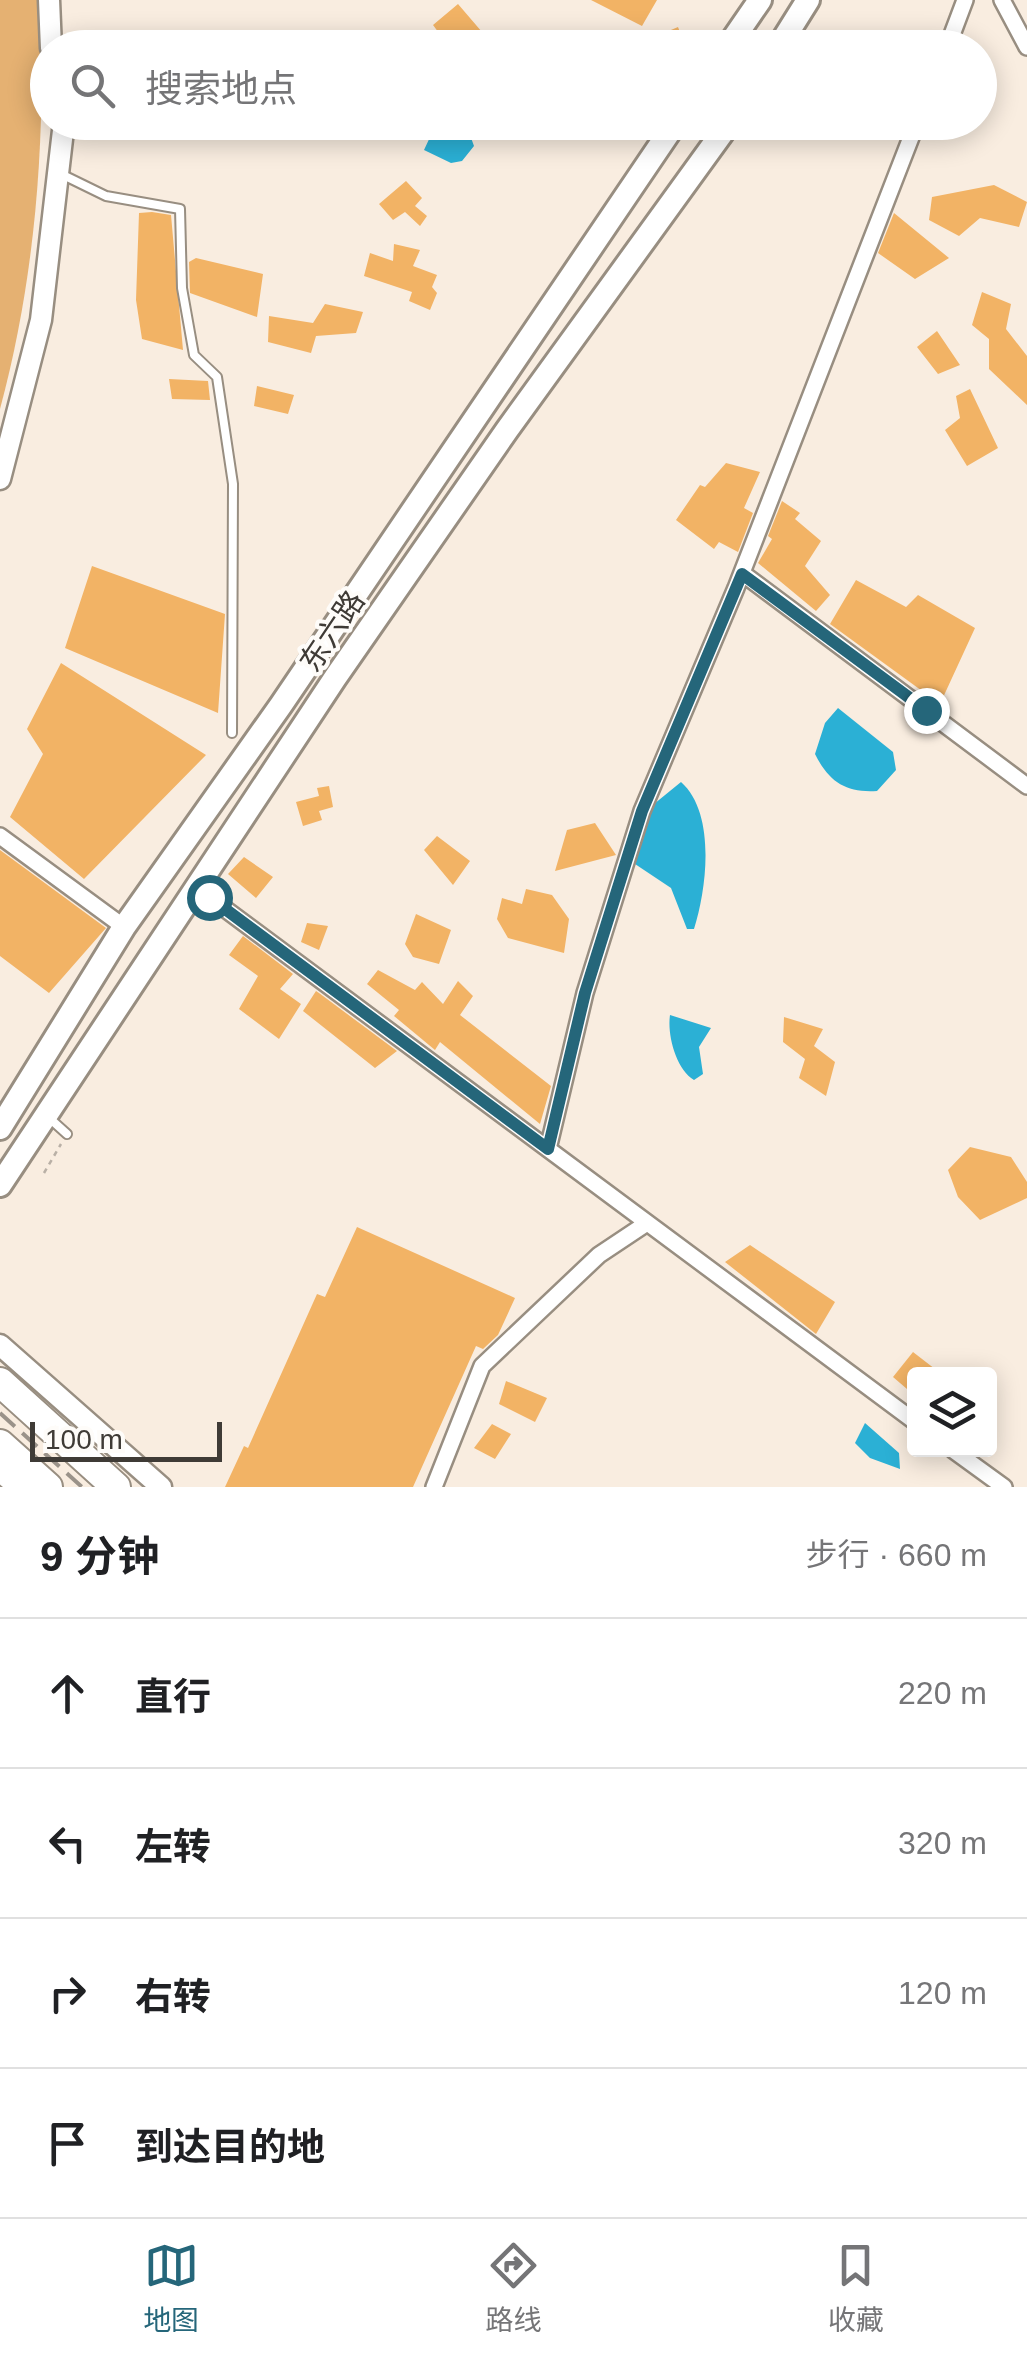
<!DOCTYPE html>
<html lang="zh">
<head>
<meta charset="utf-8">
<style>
	:root { --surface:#fff; --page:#f2f2f2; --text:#202124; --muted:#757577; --line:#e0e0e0; --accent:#25667a }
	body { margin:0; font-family:Arial,"Noto Sans SC",sans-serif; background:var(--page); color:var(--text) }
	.controls { position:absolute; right:30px; bottom:30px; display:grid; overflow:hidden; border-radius:10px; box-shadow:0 5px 25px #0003 }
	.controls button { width:90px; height:90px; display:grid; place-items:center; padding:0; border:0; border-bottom:2px solid var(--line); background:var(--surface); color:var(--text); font:50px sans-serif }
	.scale { position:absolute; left:30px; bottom:25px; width:192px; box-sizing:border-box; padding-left:10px; border:5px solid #3f3b36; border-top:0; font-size:28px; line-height:35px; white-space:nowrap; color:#3f3b36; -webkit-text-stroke:8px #fefcf9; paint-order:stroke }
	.stop { position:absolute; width:30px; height:30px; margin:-22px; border:8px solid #25667a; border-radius:50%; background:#fff }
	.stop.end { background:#25667a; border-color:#fff; box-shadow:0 2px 10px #0008 }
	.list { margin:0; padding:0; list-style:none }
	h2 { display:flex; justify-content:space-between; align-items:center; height:130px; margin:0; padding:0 40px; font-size:42px }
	h2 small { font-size:32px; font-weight:400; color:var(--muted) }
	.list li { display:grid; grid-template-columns:65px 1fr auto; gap:30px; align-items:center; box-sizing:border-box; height:150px; padding:0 40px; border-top:2px solid var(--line) }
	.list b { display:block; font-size:38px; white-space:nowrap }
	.list em { font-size:32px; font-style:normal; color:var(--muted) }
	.icon { flex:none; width:55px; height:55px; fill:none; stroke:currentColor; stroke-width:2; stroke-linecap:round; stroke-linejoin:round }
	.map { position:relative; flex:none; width:1027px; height:1487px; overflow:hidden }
	.search { position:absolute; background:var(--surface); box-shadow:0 5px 25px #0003; left:30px; right:30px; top:30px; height:110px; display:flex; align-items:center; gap:25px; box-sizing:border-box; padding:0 35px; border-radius:55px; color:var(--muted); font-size:38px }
	.sheet { height:730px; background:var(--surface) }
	nav { display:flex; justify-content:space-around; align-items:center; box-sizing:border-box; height:140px; border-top:2px solid var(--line); background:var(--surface); font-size:28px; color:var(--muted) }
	nav a { display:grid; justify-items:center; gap:5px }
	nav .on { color:var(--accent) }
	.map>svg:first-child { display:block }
	.green { fill:#e5b172 }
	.water { fill:#2bb0d5 }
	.building { fill:#f2b365 }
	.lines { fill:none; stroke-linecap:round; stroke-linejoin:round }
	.lane-casing { stroke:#988e81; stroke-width:12 }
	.street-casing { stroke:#988e81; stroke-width:20 }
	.secondary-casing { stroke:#988e81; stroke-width:25 }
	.primary-casing { stroke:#988e81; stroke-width:28 }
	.highway-casing { stroke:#988e81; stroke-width:32 }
	.path { stroke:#b9b0a6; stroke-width:2.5; stroke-dasharray:5 5; stroke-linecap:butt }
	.lane { stroke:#fff; stroke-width:8 }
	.street { stroke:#fff; stroke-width:15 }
	.secondary { stroke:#fff; stroke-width:20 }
	.primary { stroke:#fff; stroke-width:22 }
	.highway { stroke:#fff; stroke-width:28 }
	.rail { stroke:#9a9289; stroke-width:4; stroke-dasharray:20 10; stroke-linecap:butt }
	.route { stroke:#25667a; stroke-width:12 }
	.labels { text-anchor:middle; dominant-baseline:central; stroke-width:8; stroke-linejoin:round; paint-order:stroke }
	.street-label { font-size:30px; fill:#3f3b36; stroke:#fefcf9 }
</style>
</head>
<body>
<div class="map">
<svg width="1027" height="1487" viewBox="0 0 1027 1487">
	<rect width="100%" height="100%" fill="#f9ede0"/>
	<path class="green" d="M0 0H40C46 138 36 275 0 409Z"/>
	<path class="water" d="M429 123H512L517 134 470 135 474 146 462 161 451 163 424 150 431 135Z
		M838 708 893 752 896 770 877 791C846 793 829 782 815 754L825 723Z
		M681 782C716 813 707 888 694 929H687L671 888 635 864 654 804Z
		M670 1015 711 1028 699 1047 703 1074 694 1080C676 1069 667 1035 670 1015Z
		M865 1423 899 1453 900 1469 870 1458 855 1443Z"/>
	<path class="building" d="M591 0H657L642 26Z
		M458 4 482 32 464 48H450L433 25Z
		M678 27 686 48H631V47Z
		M406 181 422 198 415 206 427 216 420 226 405 212 393 220 379 204Z
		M994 185 1027 202 1019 227 980 218 959 236 929 220 932 197Z
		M152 212 171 215 183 350 142 339 136 300 139 213Z
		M894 213 949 258 915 279 878 253Z
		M394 244 420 250 413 266 437 275 432 287 437 293 430 310 409 301 412 292 364 276 370 253 393 261Z
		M196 258 263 274 257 317 190 293 189 262Z
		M982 292 1011 304 1006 329 1027 356V405L989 369V339L972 325Z
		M325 304 363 312 356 333 316 336 311 353 268 342 269 316 313 323Z
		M937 331 960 365 938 374 917 347Z
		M169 379 208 381 210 400 172 399Z
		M257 386 294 395 288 414 254 406Z
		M970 389 998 448 967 466 945 430 960 418 956 396Z
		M726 463 760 472 744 508 753 513 738 552 719 542 714 549 676 520 700 485 705 487Z
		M782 501 800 513 795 519 821 541 805 566 830 595 816 611 758 563 772 539 768 536Z
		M92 566 225 614 218 713 65 648Z
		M856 580 906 607 918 595 975 628 940 704 830 624Z
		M61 663 206 755 84 879 10 817 43 754 27 729Z
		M329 786 333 807 319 811 322 820 303 826 296 802 319 796 317 788Z
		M595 823 616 855 555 871 567 830Z
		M437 836 470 861 453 885 424 850Z
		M0 850 106 928 49 993 0 956Z
		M244 857 273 877 256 898 228 874Z
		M526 889 552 895 569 919 564 953 508 938 497 919 502 898 522 904Z
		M416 914 451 930 439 964 413 957 405 944Z
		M307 923 328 926 319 950 301 942Z
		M243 936 293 974 280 989 301 1004 279 1039 239 1009 258 976 229 955Z
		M378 970 415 990 422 982 443 1004 458 981 473 996 460 1015 551 1086 540 1124 440 1042 435 1050 394 1016 399 1010 367 984Z
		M316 991 319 993 397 1051 375 1068 303 1011Z
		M784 1017 823 1029 814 1046 835 1062 826 1096 799 1078 805 1059 783 1042Z
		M970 1147 1011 1157 1027 1182V1198L980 1220 958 1197 948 1170Z
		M357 1227 515 1298 498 1335 483 1349 476 1346 413 1487H225L244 1446 248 1448 317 1294 325 1297Z
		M750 1245 835 1302 816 1334 725 1262Z
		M913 1352 935 1369 930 1374H914V1395L893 1377Z
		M506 1381 547 1398 535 1422 499 1404Z
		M492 1424 511 1434 495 1459 474 1448Z"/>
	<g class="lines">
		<defs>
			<path id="lane" d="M61 174 106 196 180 209 182 288 194 355 217 377 233 484 232 733
				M47 1116 67 1134"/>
			<path id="street" d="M1002 0 1027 47
				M947 48 965 0
				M742 573 1027 786
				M0 836 124 927
				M209 897 914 1421
				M548 1149 585 993 642 811 736 588 917 122
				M953 1450 1004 1487
				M434 1487 482 1366 599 1255 647 1223"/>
			<path id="secondary" d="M49 0 51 48
				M0 479 41 320 64 122
				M0 1345 161 1487
				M0 1471 18 1487"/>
			<path id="primary" d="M727 48 760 0
				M778 48 808 0
				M0 1128 124 927 281 705 676 122
				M0 1185 335 678 507 430 730 122"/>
			<path id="highway" d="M0 1382 116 1487
				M0 1444 48 1487"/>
		</defs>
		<use href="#lane" class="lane-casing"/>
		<use href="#street" class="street-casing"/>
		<use href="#secondary" class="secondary-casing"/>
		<use href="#primary" class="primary-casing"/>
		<use href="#highway" class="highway-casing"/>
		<path class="path" d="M44 1173 61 1144"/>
		<use href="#lane" class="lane"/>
		<use href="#street" class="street"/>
		<use href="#secondary" class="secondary"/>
		<use href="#primary" class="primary"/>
		<use href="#highway" class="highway"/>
		<path class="rail" d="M0 1413 82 1487"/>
	</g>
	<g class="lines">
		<path class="route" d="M209 897 548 1149 585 993 642 811 742 574 926 710"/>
	</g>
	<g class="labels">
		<g class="street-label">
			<text transform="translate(332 631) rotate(-56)">东六路</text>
		</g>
	</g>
</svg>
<div class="controls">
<button><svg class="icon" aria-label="layers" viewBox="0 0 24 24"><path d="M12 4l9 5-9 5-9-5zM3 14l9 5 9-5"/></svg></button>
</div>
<div class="scale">100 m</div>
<div class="stop" style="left:209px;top:897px"></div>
<div class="stop end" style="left:926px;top:710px"></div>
<div class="search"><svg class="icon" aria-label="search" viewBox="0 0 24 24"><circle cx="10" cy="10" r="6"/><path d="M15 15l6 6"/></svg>搜索地点</div>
</div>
<section class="sheet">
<h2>9 分钟<small>步行 · 660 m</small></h2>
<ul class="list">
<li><svg class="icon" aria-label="ahead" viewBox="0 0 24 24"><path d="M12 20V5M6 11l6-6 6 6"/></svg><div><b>直行</b></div><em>220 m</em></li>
<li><svg class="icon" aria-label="left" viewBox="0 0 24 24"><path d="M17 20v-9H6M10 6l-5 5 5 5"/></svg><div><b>左转</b></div><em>320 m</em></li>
<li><svg class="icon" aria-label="right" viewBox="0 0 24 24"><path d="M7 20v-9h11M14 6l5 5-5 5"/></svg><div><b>右转</b></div><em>120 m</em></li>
<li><svg class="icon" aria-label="arrive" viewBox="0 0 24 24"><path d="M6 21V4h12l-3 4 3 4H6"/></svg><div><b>到达目的地</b></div></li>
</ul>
</section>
<nav>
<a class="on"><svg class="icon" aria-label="map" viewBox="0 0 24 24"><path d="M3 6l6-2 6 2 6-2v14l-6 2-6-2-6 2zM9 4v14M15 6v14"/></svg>地图</a>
<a><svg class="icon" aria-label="directions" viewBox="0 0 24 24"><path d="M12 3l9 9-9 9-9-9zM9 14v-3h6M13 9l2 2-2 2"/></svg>路线</a>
<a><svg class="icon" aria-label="saved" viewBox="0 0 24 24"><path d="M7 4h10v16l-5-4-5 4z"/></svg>收藏</a>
</nav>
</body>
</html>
